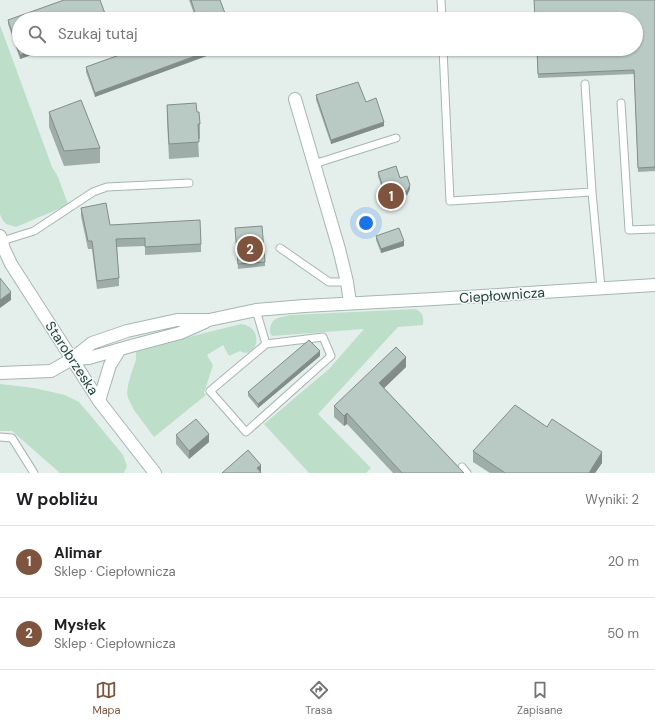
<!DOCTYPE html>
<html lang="pl">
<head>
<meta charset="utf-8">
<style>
	:root { --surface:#fff; --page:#f6f6f6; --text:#202124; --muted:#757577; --line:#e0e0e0; --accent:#7f543e }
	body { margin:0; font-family:"DM Sans",sans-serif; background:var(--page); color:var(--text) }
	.you { position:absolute; left:366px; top:223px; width:14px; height:14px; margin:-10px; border:3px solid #fff; border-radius:50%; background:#1a73e8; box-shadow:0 0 0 6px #1a73e833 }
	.badge { display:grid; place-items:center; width:26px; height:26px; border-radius:50%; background:var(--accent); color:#fff; font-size:13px; font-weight:700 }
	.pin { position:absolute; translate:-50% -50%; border:2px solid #fff; box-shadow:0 1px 4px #0006 }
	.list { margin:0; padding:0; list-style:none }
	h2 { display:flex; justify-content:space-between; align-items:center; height:52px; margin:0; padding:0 16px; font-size:17px }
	h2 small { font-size:13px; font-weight:400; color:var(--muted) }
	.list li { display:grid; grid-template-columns:26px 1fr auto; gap:12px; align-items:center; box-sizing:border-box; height:72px; padding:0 16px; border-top:1px solid var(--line) }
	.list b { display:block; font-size:15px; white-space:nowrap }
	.list p { margin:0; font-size:13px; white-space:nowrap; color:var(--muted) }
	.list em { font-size:13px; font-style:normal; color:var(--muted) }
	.icon { flex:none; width:22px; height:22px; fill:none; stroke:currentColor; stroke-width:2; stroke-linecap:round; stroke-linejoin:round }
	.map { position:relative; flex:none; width:655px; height:473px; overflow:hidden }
	.search { position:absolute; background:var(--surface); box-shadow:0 1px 3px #0004; left:12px; right:12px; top:12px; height:44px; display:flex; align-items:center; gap:10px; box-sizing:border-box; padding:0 14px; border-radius:22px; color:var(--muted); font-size:15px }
	.sheet { height:196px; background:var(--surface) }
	nav { display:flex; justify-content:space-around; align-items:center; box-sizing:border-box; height:56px; border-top:1px solid var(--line); background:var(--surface); font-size:11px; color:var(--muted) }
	nav a { display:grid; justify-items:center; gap:2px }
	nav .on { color:var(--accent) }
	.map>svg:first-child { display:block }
	.green { fill:#bddfca }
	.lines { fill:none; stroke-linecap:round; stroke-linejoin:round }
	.service-casing { stroke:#a6b6b3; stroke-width:9 }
	.minor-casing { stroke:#a6b6b3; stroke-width:14 }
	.tertiary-casing { stroke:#a6b6b3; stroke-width:14 }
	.service { stroke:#fff; stroke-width:7 }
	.minor { stroke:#fff; stroke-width:12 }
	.tertiary { stroke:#fff; stroke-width:12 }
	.wall { fill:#9fada9 }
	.shaded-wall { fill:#828d89 }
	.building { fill:#b9c9c4; stroke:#828d89 }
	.labels { text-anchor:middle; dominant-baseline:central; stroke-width:3; stroke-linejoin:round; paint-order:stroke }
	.street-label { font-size:14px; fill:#23403c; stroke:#f5faf8 }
</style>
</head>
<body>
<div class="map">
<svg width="655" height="473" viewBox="0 0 655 473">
	<rect width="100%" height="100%" fill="#e4eeeb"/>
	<path class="green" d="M0 25 52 167 58 177 68 204 61 208 16 227 6 224 2 219 0 214Z
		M416 309C423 313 424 317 423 325L398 327 318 414 371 468 366 473H309L264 424 329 369 364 329 272 336 270 333C270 318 277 318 291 315Z
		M241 324C266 327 257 361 240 351L229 356 223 345 207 355 213 365 204 393 206 395 154 437 134 410 128 398 127 393 128 385 132 371 136 360V350Z
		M0 384 34 388 65 395 79 402 91 416 123 455 127 466 124 473H60L12 431H0Z"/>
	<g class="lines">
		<defs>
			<path id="service" d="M441 0 442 19
				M443 49 450 201 592 192
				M585 84 592 192 601 288
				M621 103 629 230 655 229
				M314 164 396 138
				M2 241 34 231 93 192 107 187 189 183
				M280 248 329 282H347
				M256 310 266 344
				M323 337 331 356 246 432 210 391 266 344Z
				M0 437 12 438 34 473
				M462 467 467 473"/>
			<path id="minor" d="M295 99 339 249 347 282 350 303
				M72 359 92 343 127 331 177 320H209L256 310 304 306 434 299 655 285
				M72 359 89 358 131 346 180 333 205 322
				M99 401 110 365 120 349"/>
			<path id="tertiary" d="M0 236 4 249 11 264 99 401 155 473
				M0 373 51 371 72 359"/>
		</defs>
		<use href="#service" class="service-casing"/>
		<use href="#minor" class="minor-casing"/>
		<use href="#tertiary" class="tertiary-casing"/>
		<use href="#service" class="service"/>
		<use href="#minor" class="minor"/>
		<use href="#tertiary" class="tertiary"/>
	</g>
	<path class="wall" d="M189 0H220L226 16 229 19H196Z
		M655 0V171L638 172 634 74 538 78 537 49Z
		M8 20 19 49H48L20 59 8 24Z
		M136 49 95 97 86 72V67Z
		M316 95 366 102 384 126 331 144 316 100Z
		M167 105 197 112 200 124V139H198L199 157 169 159 167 120Z
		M49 112 100 148V163L64 166 49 127Z
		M378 172 400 178 410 189 407 195 390 200 385 198 378 176Z
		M81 208 110 225 201 244V252L145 255V246L117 247 119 278V286L97 289 92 249H88L81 216Z
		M235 228 265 262V266L238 269Z
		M376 236 404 246 381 253 376 240Z
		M320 356 258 408 248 396V392Z
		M406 367 384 388 464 473H393L347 424 344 426 334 417V406Z
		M547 427 602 463 595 473H490L473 462V451Z
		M176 435 209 442 189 459 176 444Z"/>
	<path class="shaded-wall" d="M36 49H48L20 59V55Z
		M214 49H226L95 97V93Z
		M384 122V126L331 144V140Z
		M410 185V189L407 195 390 200V196Z
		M404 241V246L381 253V249Z
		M11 292V300L0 308V300Z
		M320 351V356L258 408V404Z
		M406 357V367L379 393V383Z
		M347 413V424L344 426V416Z
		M209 434V442L189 459V451Z
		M602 452V463L595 473H589Z
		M261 465V473L257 468Z"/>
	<path class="building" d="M64 0H100L107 19H19V49H36L20 55 8 20Z
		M191 0H220L226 16 228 15 229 19H197Z
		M534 0H655V167L638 168 634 70 538 74 537 49H636V19H535Z
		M136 49H214L95 93 86 67Z
		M358 82 366 102 376 98 384 122 331 140 316 95Z
		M81 100 100 148 64 151 49 112Z
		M196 103 197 112H199L200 124H198L199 142 169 144 167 105Z
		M396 166 400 178 407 176 410 185 407 191 390 196 385 193 378 172Z
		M106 203 110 225 200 220 201 244 145 247V238L116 239 119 278 97 281 92 241H88L81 208Z
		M262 226 265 262 238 264 235 228Z
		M399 228 404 241 381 249 376 236Z
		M0 278 11 292 0 300Z
		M309 340 320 351 258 404 248 392Z
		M396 347 406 357 379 383 464 473H402L347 413 344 416 334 406Z
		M515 405 547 427 552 419 602 452 589 473H505L473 451Z
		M196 419 209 434 189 451 176 435Z
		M248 450 261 465 257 468 261 473H222Z"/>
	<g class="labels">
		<g class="street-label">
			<text transform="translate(502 295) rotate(-4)">Ciepłownicza</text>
			<text transform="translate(72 358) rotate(57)">Starobrzeska</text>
		</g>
	</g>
</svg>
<div class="you"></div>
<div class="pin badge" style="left:391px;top:196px">1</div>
<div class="pin badge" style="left:250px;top:249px">2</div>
<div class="search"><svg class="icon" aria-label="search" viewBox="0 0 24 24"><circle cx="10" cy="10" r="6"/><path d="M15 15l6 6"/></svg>Szukaj tutaj</div>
</div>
<section class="sheet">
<h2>W pobliżu<small>Wyniki: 2</small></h2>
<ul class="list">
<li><span class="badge">1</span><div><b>Alimar</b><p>Sklep · Ciepłownicza</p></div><em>20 m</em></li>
<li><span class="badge">2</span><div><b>Mysłek</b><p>Sklep · Ciepłownicza</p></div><em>50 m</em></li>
</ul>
</section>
<nav>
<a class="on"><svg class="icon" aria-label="map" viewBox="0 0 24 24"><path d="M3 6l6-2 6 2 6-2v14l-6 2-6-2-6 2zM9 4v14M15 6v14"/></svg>Mapa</a>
<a><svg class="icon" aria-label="directions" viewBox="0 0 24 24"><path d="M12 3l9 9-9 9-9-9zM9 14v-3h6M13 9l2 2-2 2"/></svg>Trasa</a>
<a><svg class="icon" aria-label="saved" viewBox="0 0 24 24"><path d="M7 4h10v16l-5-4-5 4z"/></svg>Zapisane</a>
</nav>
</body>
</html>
